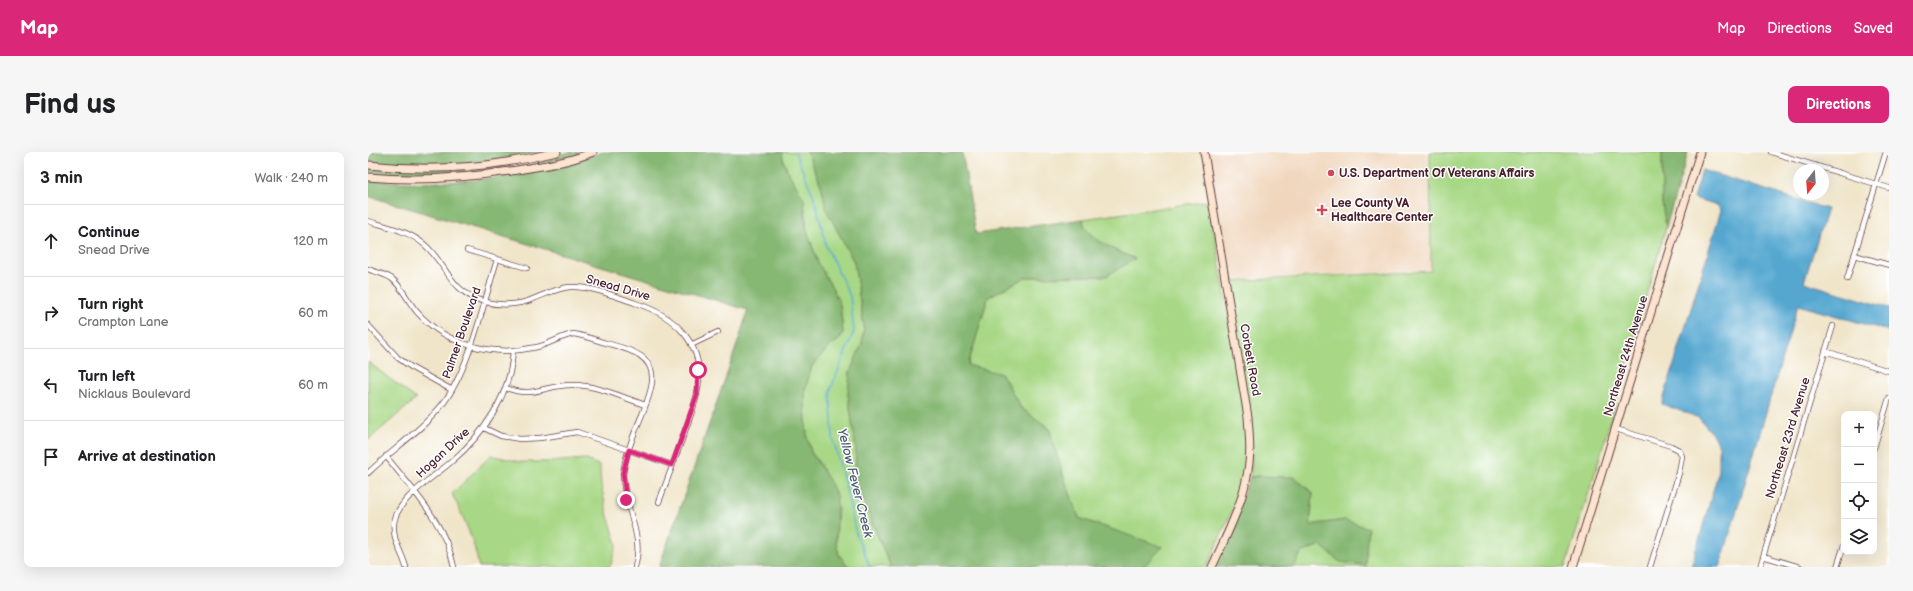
<!DOCTYPE html>
<html lang="en">
<head>
<meta charset="utf-8">
<style>
	:root { --surface:#fff; --page:#f6f6f6; --text:#202124; --muted:#757577; --line:#e0e0e0; --accent:#db2777 }
	body { margin:0; font-family:"Balsamiq Sans",sans-serif; background:var(--page); color:var(--text) }
	.controls { position:absolute; right:12px; bottom:12px; display:grid; overflow:hidden; border-radius:8px; box-shadow:0 4px 16px #0002 }
	.controls button { width:36px; height:36px; display:grid; place-items:center; padding:0; border:0; border-bottom:1px solid var(--line); background:var(--surface); color:var(--text); font:20px sans-serif }
	.compass { position:absolute; left:1425px; top:12px; width:36px; height:36px; border-radius:50%; background:var(--surface); box-shadow:0 4px 16px #0002; rotate:197deg }
	.stop { position:absolute; width:12px; height:12px; margin:-9px; border:3px solid #db2777; border-radius:50%; background:#fff }
	.stop.end { background:#db2777; border-color:#fff; box-shadow:0 1px 4px #0008 }
	.list { margin:0; padding:0; list-style:none }
	h2 { display:flex; justify-content:space-between; align-items:center; height:52px; margin:0; padding:0 16px; font-size:17px }
	h2 small { font-size:13px; font-weight:400; color:var(--muted) }
	.list li { display:grid; grid-template-columns:26px 1fr auto; gap:12px; align-items:center; box-sizing:border-box; height:72px; padding:0 16px; border-top:1px solid var(--line) }
	.list b { display:block; font-size:15px; white-space:nowrap }
	.list p { margin:0; font-size:13px; white-space:nowrap; color:var(--muted) }
	.list em { font-size:13px; font-style:normal; color:var(--muted) }
	.icon { flex:none; width:22px; height:22px; fill:none; stroke:currentColor; stroke-width:2; stroke-linecap:round; stroke-linejoin:round }
	.map { position:relative; flex:none; width:1521px; height:415px; overflow:hidden; border-radius:8px }
	header { display:flex; align-items:center; gap:24px; box-sizing:border-box; height:56px; padding:0 20px; background:var(--accent); color:#fff }
	header strong { font-size:19px }
	nav { display:flex; gap:22px; margin-inline-start:auto; font-size:14px }
	.intro { display:flex; align-items:center; justify-content:space-between; box-sizing:border-box; height:96px; padding:0 24px }
	h1 { margin:0; font-size:28px }
	.button { padding:10px 18px; border-radius:8px; background:var(--accent); color:#fff; font-size:14px; font-weight:700 }
	main { display:flex; gap:24px; padding:0 24px }
	aside { flex:1; background:var(--surface); border-radius:8px; box-shadow:0 4px 16px #0002 }
	.map>svg:first-child { display:block }
	.built { fill:#f0d6bc }
	.green { fill:#a8d886; stroke:#797c58 }
	.forest { fill:#86b873; stroke:#686c4f }
	.water { fill:#55a7d0; stroke:#50637e }
	.lines { fill:none; stroke-linecap:round; stroke-linejoin:round }
	.stream { stroke:#55a7d0; stroke-width:1.5 }
	.street-casing { stroke:#633d43; stroke-width:6 }
	.secondary-casing { stroke:#633d43; stroke-width:9 }
	.street { stroke:#fff; stroke-width:4.5 }
	.secondary { stroke:#fce5d0; stroke-width:7 }
	.route { stroke:#db2777; stroke-width:5 }
	.poi-dot { fill:#d1495b; stroke:#fff; stroke-width:1.5 }
	.labels { text-anchor:middle; dominant-baseline:central; stroke-width:3; stroke-linejoin:round; paint-order:stroke }
	.poi-label { font-size:12px; font-weight:bold; fill:#4a1f2b; stroke:#fff; text-anchor:start }
	.street-label { font-size:12px; fill:#4a1f2b; stroke:#fff }
	.water-label { font-size:13px; font-style:italic; fill:#4f5c75; stroke:#fff }
</style>
</head>
<body>
<header>
<strong>Map</strong>
<nav><a>Map</a><a>Directions</a><a>Saved</a></nav>
</header>
<div class="intro"><h1>Find us</h1><a class="button">Directions</a></div>
<main>
<aside>
<h2>3 min<small>Walk · 240 m</small></h2>
<ul class="list">
<li><svg class="icon" aria-label="ahead" viewBox="0 0 24 24"><path d="M12 20V5M6 11l6-6 6 6"/></svg><div><b>Continue</b><p>Snead Drive</p></div><em>120 m</em></li>
<li><svg class="icon" aria-label="right" viewBox="0 0 24 24"><path d="M7 20v-9h11M14 6l5 5-5 5"/></svg><div><b>Turn right</b><p>Crampton Lane</p></div><em>60 m</em></li>
<li><svg class="icon" aria-label="left" viewBox="0 0 24 24"><path d="M17 20v-9H6M10 6l-5 5 5 5"/></svg><div><b>Turn left</b><p>Nicklaus Boulevard</p></div><em>60 m</em></li>
<li><svg class="icon" aria-label="arrive" viewBox="0 0 24 24"><path d="M6 21V4h12l-3 4 3 4H6"/></svg><div><b>Arrive at destination</b></div></li>
</ul>
</aside>
<div class="map">
<svg width="1521" height="415" viewBox="0 0 1521 415">
	<rect width="100%" height="100%" fill="#fff"/>
	<filter id="ink" filterUnits="userSpaceOnUse"><feTurbulence type="fractalNoise" baseFrequency=".025" numOctaves="2"/><feDisplacementMap in="SourceGraphic" scale="8" xChannelSelector="R" yChannelSelector="G"/><feConvolveMatrix kernelMatrix="1 2 1 2 8 2 1 2 1" color-interpolation-filters="sRGB"/></filter>
	<filter id="wash" filterUnits="userSpaceOnUse"><feTurbulence type="fractalNoise" baseFrequency=".012" numOctaves="4" result="noise"/><feDisplacementMap in="SourceGraphic" scale="16" xChannelSelector="R" yChannelSelector="G"/><feGaussianBlur stdDeviation="0.9" result="paint"/><feColorMatrix in="noise" values="0 0 0 0 0 0 0 0 0 0 0 0 0 0 0 0 0 1.4 0 .05"/><feComposite in="paint" operator="in"/></filter>
	<g filter="url(#wash)">
		<rect width="100%" height="100%" fill="#f0e5c9"/>
		<path class="built" d="M839 0H1059L1062 117 860 127Z"/>
		<path class="green" d="M414 0H439L453 33 459 59 486 110 496 175 494 192 482 220 480 242 488 298 487 324 502 366 523 415H481L471 403 468 391 470 357 452 312 443 300 439 285 437 253V238L444 214 462 194 472 187 475 180 472 152 465 137 450 111 438 75V61L430 37 421 22 415 8Z
			M1062 0H1294V51L1298 75 1229 315 1197 415H926L933 401 952 393 972 410 976 368 942 373 945 341 891 324 882 325 884 312 860 129 1063 119Z
			M841 49 878 266 879 286 878 311 874 332 867 352 839 415H773L777 413 711 366 694 320 681 276 653 256 634 223 600 214 620 145 658 125 738 124 766 106C752 101 714 85 715 67Z
			M0 210 48 247 0 288Z
			M123 303 152 310H182L217 307 232 314 233 334 240 364 249 392 242 415H111C106 388 96 366 84 342Z"/>
		<path class="forest" d="M0 0H177C118 10 60 17 0 9Z
			M200 0H216L170 12 169 8Z
			M234 0H414L415 8 421 22 436 47 438 75 450 111 465 137 472 152 475 180 472 187 462 194 444 214 437 238V253L439 285 443 300 463 331 469 346 468 391 471 403 481 415H291L370 190 380 158 0 44V28C72 35 166 27 234 0Z
			M439 0H594L608 82 715 67C714 85 753 101 767 107L738 124 658 125 620 145 600 213 634 222 653 256 681 276 694 320 711 366 795 395 777 413 773 415H523L502 366 487 324 488 298 480 242 482 220 494 192 496 175 486 110 459 59 453 33Z
			M1294 0H1320L1298 75 1294 51Z
			M134 14 135 17 74 25 0 21V16Z
			M891 324 926 325 945 341 942 373 977 368 1000 376 997 413 972 410 952 393 933 401 926 415H847L882 325Z"/>
		<path class="water" d="M1334 18 1459 57 1436 130 1521 156V179L1430 153 1352 415H1323L1351 318V294L1347 285 1331 266 1294 252 1352 61 1353 58 1349 53 1326 46Z"/>
		<g class="lines">
			<path class="stream" d="M428 0V3L447 47 458 94 482 144 486 179 462 239 465 286 478 336 488 382 502 415"/>
		</g>
	</g>
	<g filter="url(#ink)">
		<g class="lines">
			<defs>
				<path id="street" d="M1403 0 1521 36
					M0 69C20 75 42 79 58 94 79 113 83 142 118 150 133 154 151 153 165 147 178 142 189 136 202 135 224 134 246 144 267 151 306 163 337 191 330 236 328 253 320 269 315 285 307 307 299 328 291 350
					M99 98 159 116
					M1486 103 1521 113
					M0 117C7 120 16 122 23 126 34 134 40 150 49 160 79 194 126 205 169 195 182 192 193 184 206 182 217 184 228 188 238 191 259 197 287 202 284 230 282 248 271 268 265 285 261 297 256 309 255 323 255 355 277 383 267 415
					M1479 127 1518 0
					M0 173 30 206 46 217 84 238
					M323 193 350 180
					M1457 199 1521 219
					M138 236C167 247 178 232 205 233 229 233 254 245 277 253
					M116 276 133 284 152 287 172 286 209 280 304 313
					M1248 277 1303 294 1311 298 1314 304 1311 321 1282 415
					M1506 296 1521 246
					M18 304C45 339 77 370 86 415
					M0 321C24 298 53 279 74 253 102 217 115 152 129 108
					M1395 404 1432 415
					M38 415C34 400 24 388 26 371 29 347 66 325 83 310 116 282 143 243 145 198
					M1392 415 1465 174
					M1469 415 1476 393"/>
				<path id="secondary" d="M836 0 880 265C881 280 883 296 881 311 877 348 859 382 844 415
					M0 13C63 20 128 15 189 0
					M0 25C50 30 99 26 149 18 175 14 201 10 225 0
					M1205 415 1332 0"/>
			</defs>
			<use href="#street" class="street-casing"/>
			<use href="#secondary" class="secondary-casing"/>
			<use href="#street" class="street"/>
			<use href="#secondary" class="secondary"/>
		</g>
	</g>
	<g class="lines" filter="url(#ink)">
		<path class="route" d="M258 348 255 321 261 298 304 313 329 243 330 218"/>
	</g>
	<g class="poi-dot">
		<circle cx="963" cy="21" r="4"/>
		<path d="M952 52h4v4h4v4h-4v4h-4v-4h-4v-4h4z"/>
	</g>
	<g class="labels">
		<g class="poi-label">
			<text x="971" y="21">U.S. Department Of Veterans Affairs</text>
			<text x="963" y="51">Lee County VA<tspan x="963" dy="14">Healthcare Center</tspan></text>
		</g>
		<g class="street-label">
			<text transform="translate(250 136) rotate(16)">Snead Drive</text>
			<text transform="translate(94 181) rotate(-71)">Palmer Boulevard</text>
			<text transform="translate(1258 204) rotate(-73)">Northeast 24th Avenue</text>
			<text transform="translate(882 208) rotate(80)">Corbett Road</text>
			<text transform="translate(1420 286) rotate(-73)">Northeast 23rd Avenue</text>
			<text transform="translate(75 301) rotate(-43)">Hogan Drive</text>
		</g>
		<g class="water-label">
			<text transform="translate(487 331) rotate(76)">Yellow Fever Creek</text>
		</g>
	</g>
</svg>
<div class="controls">
<button>+</button>
<button>−</button>
<button><svg class="icon" aria-label="locate" viewBox="0 0 24 24"><circle cx="12" cy="12" r="6"/><path d="M12 2v4M12 18v4M2 12h4M18 12h4"/></svg></button>
<button><svg class="icon" aria-label="layers" viewBox="0 0 24 24"><path d="M12 4l9 5-9 5-9-5zM3 14l9 5 9-5"/></svg></button>
</div>
<svg class="compass" viewBox="-18 -18 36 36"><path d="M0-13l5 13h-10z" fill="#e53935"/><path d="M0 13l5-13h-10z" fill="#757577"/></svg>
<div class="stop" style="left:330px;top:218px"></div>
<div class="stop end" style="left:258px;top:348px"></div>
</div>
</main>
</body>
</html>
